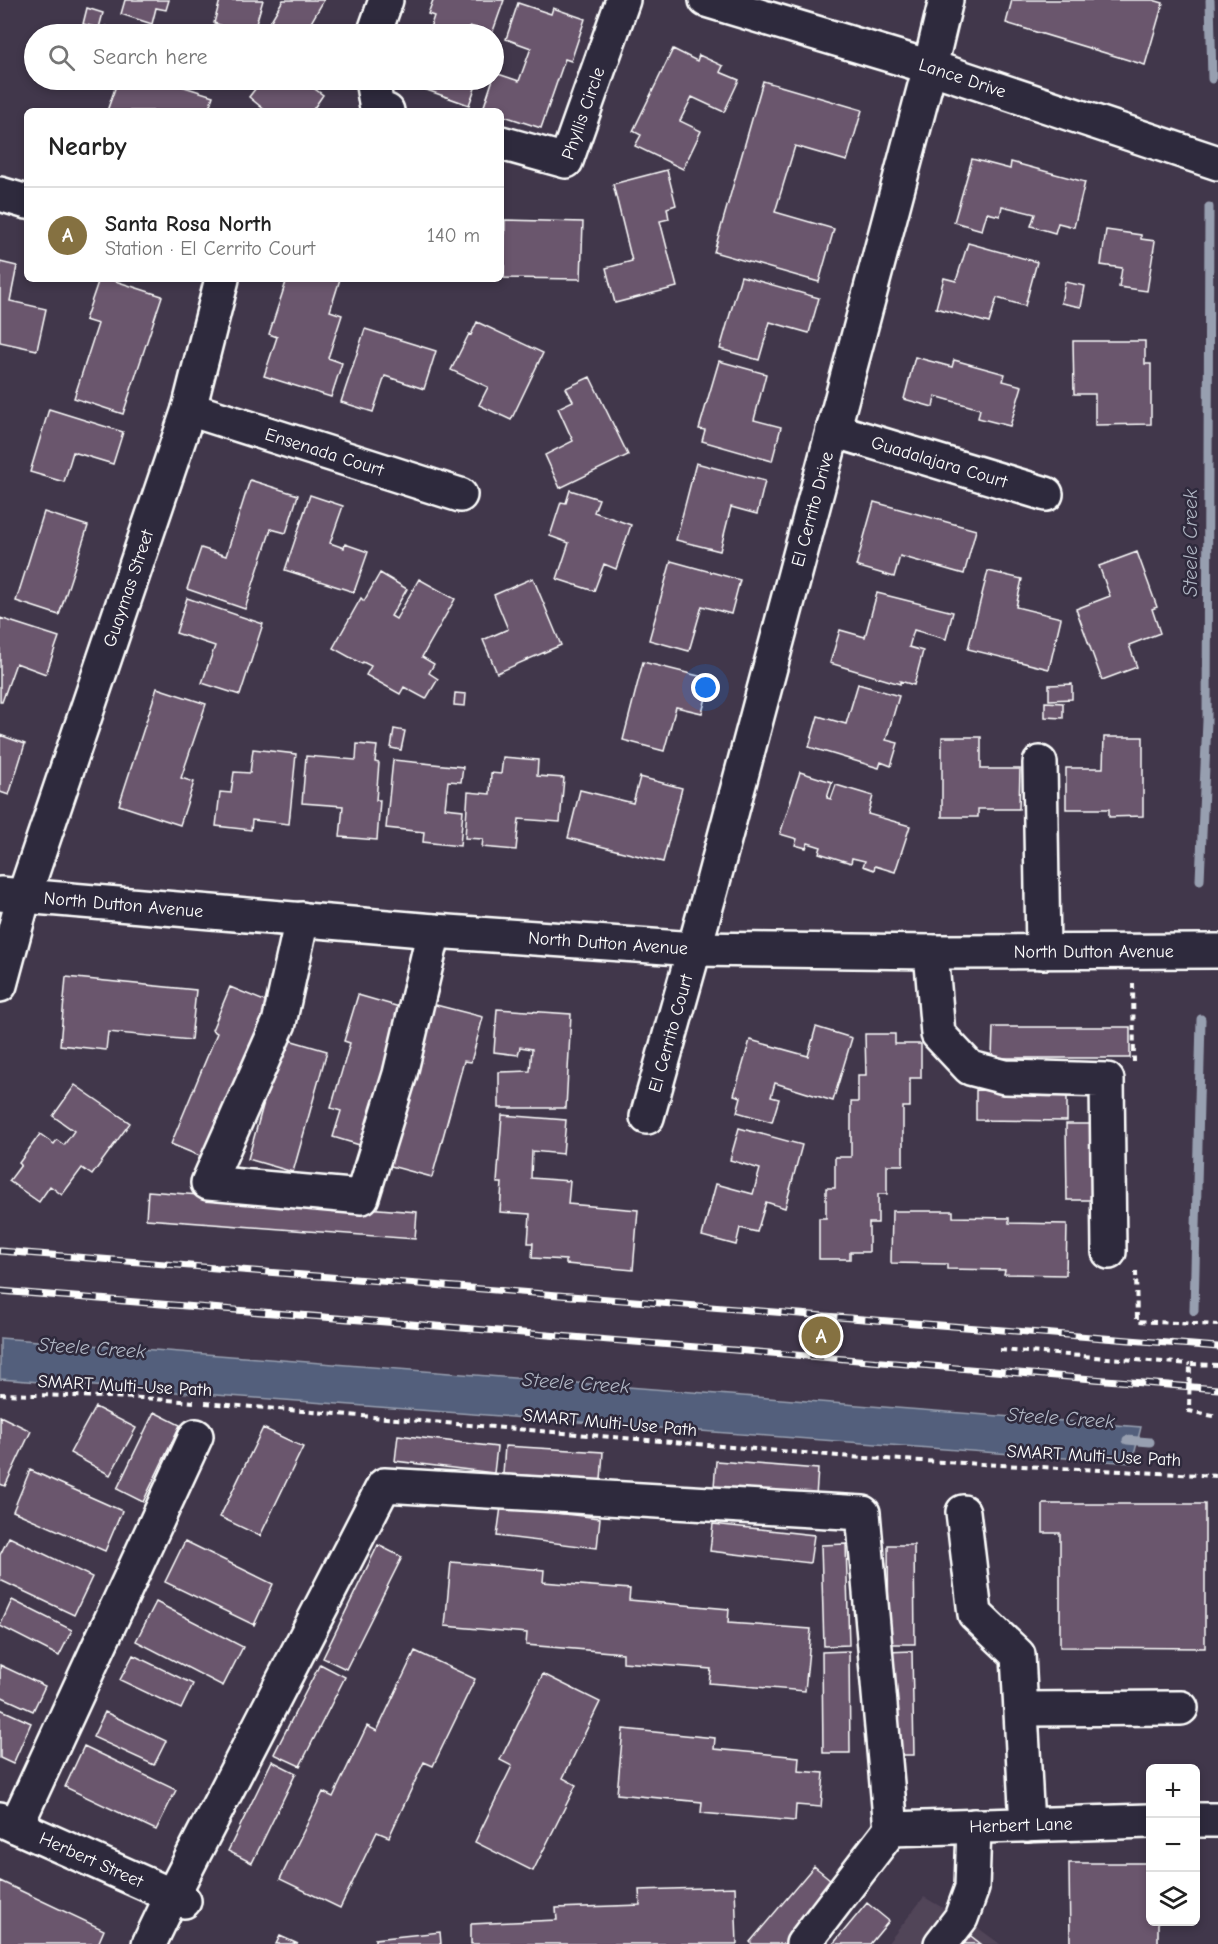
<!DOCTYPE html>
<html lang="en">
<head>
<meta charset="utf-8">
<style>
	:root { --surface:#fff; --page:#f2f2f2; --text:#222; --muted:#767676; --line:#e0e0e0; --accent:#857141 }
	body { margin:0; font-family:"Comic Neue",sans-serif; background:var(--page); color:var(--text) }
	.controls { position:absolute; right:18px; bottom:18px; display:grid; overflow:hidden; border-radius:9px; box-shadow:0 3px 9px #0003 }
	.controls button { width:54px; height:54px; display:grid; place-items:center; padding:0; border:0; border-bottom:2px solid var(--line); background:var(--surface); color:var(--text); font:30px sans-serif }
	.you { position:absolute; left:706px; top:688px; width:21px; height:21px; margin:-15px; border:4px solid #fff; border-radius:50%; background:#1a73e8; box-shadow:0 0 0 9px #1a73e833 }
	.badge { display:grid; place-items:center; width:39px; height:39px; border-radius:50%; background:var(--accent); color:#fff; font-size:20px; font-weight:700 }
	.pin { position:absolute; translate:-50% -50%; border:3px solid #fff; box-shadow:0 2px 6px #0006 }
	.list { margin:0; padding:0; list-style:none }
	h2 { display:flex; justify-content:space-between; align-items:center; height:78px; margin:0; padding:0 24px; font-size:26px }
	h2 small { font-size:20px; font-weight:400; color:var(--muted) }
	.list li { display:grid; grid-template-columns:39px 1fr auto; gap:18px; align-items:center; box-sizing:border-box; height:96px; padding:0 24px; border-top:2px solid var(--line) }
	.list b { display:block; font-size:22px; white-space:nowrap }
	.list p { margin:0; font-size:20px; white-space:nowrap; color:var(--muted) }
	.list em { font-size:20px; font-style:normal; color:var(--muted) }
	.icon { flex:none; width:33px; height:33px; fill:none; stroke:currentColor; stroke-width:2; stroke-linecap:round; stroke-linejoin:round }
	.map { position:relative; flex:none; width:1218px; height:1944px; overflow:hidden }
	.search { position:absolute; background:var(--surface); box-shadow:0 3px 9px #0003; left:24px; top:24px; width:480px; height:66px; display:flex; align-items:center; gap:15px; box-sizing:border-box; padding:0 21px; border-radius:33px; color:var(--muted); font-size:22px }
	.panel { position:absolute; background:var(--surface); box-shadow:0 3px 9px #0003; left:24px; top:108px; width:480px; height:174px; border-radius:9px }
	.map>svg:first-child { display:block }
	.built { fill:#514458 }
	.water { fill:#525f7b; stroke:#979fb0; stroke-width:1.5 }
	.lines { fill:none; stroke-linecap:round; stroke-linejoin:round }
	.stream { stroke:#979fb0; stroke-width:9 }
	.building { fill:#6a566d; stroke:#fff; stroke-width:1.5 }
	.minor-casing { stroke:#fff; stroke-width:38 }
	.major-casing { stroke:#fff; stroke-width:38 }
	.path { stroke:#fff; stroke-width:4; stroke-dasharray:6 4.5; stroke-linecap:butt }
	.minor { stroke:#2f2a3d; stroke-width:33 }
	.major { stroke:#2f2a3d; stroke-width:33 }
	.rail-casing { stroke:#fff; stroke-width:7 }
	.rail { stroke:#2f2a3d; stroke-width:4.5; stroke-dasharray:14; stroke-linecap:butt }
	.labels { text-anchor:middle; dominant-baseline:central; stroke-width:5; stroke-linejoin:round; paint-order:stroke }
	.street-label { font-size:18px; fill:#fff; stroke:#2f2a3d }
	.water-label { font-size:20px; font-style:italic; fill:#b1b7c4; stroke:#2f2a3d }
</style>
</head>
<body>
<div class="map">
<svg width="1218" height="1944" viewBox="0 0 1218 1944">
	<rect width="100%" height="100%" fill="#41374b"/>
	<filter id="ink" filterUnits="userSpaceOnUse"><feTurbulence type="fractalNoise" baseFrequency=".0167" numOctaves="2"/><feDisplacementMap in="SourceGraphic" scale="12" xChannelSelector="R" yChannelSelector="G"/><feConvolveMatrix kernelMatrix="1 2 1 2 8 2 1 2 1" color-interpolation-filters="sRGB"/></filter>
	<g filter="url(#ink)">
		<path class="built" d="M924 1897 981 1930 1000 1944H887Z"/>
		<path class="water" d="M0 1338 1141 1427 1132 1463 0 1379Z"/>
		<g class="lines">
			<path class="stream" d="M1210 0 1212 79
				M1200 880 1207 721 1209 207
				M1194 1311 1201 1019
				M1127 1440 1150 1442"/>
		</g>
		<path class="building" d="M125 0H169L166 10 156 8 152 24 121 14Z
			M220 0H263L253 34H224L226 27 214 23Z
			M283 0H324L309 26 324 34H263Z
			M433 0H504L492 34 470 26 467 34H428L434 16 428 14Z
			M1012 0H1153L1163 3 1145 65 1006 23Z
			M518 3 551 14 553 8 585 19 571 61 565 59 541 128 501 115V111L483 109 495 73 519 81 531 48 506 39Z
			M87 8 103 13 99 28 83 24Z
			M106 26 124 34H103Z
			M673 49 697 61 699 55 723 66 720 72 739 80 724 112 692 97 680 121 701 131 683 169 635 146 641 135 633 131Z
			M118 80H162L213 96 208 111H107Z
			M262 80H302L323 95 312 111H266L249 97Z
			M427 80H478L469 105 424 89Z
			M763 81 862 110 847 161 795 146 775 212 834 229 819 282 714 252Z
			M972 159 1010 169 1011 162 1085 182 1074 227 1058 223 1055 233 1031 226 1035 214 1002 206 1000 216 987 213 982 230 954 222Z
			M667 170 676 205 667 208 669 219 660 221 677 287 615 303 606 268 632 261 613 184Z
			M505 220 583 222 581 279 504 278Z
			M1106 230 1141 235V239L1155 241 1147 291 1119 287 1122 268 1101 265Z
			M968 243 1037 262 1025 306 997 298 989 323 936 308 944 278 956 281Z
			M0 262 17 266 10 301 46 309 37 350 0 342Z
			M741 276 819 298 809 333 770 322 759 360 720 349Z
			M99 279H109L162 296 123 414 74 398 98 324 85 320Z
			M287 279H340L330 311 342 315 328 358 342 363 331 397 264 376 277 337 269 334Z
			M1065 282 1085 286 1081 307 1061 303Z
			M477 322 543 353 511 420 479 405 488 387 451 370 469 334 471 335Z
			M365 329 436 351 424 389 385 376 373 412 341 402Z
			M1073 341H1145V364H1151V424L1095 425V394H1074Z
			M915 357 952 367 954 360 1005 374 1003 381 1022 386 1010 426 978 418 980 409 935 396 933 407 904 399Z
			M719 361 766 374 754 420 781 427 772 461 702 441 705 430 699 429Z
			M590 377 628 455 560 488 545 455 573 441 558 408 573 401 566 388Z
			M49 409 123 432 113 464 73 452 64 482 30 472Z
			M696 463 765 481 757 514 731 507 720 551 676 540Z
			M250 480 298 495 286 533 271 529 245 609 187 589 201 548 226 556Z
			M570 490 599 499 594 512 631 525 616 569 604 564 594 591 557 579 569 543 550 536 561 502 566 503Z
			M310 495 343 506 330 543 344 548 345 544 368 552 354 592 285 570Z
			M874 502 976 530 964 574 900 556 894 577 856 566Z
			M44 512 88 526 59 615 16 601Z
			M1137 552 1157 607 1152 609 1160 633 1129 645 1137 667 1102 680 1076 609 1110 596 1099 566Z
			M671 561 740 580 731 614 702 606 689 651 649 640Z
			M988 571 1022 579 1016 607 1061 618 1049 669 968 649Z
			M380 573 407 589 391 616 396 619 419 579 455 599 422 657 434 664 429 673 438 679 426 699 404 687 400 694 366 675 371 666 363 662 362 664 333 648 361 598 364 601Z
			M533 578 561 645 497 673 483 640 508 629 494 595Z
			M877 593 953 612 946 639 914 630 909 647 923 651 914 685 900 681V684L830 663 840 630 865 637Z
			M187 598 263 624 240 695 202 683 215 646 176 633Z
			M0 618 59 637 46 674 16 663 2 702H0Z
			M643 662 711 679 702 713 676 707 664 751 623 740Z
			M858 684 899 696 886 740 898 743 891 766 881 762 879 768 809 747 818 716 846 724Z
			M1072 684V699L1049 700V685Z
			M157 688 206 704 181 778 194 782 180 825 119 805Z
			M455 693 466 694 465 706 454 705Z
			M1045 702 1063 703V718L1045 717Z
			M394 729 405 731 401 750 391 748Z
			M0 735 25 744 9 795 0 792Z
			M942 737H981V769H1020L1019 809H978V817H942Z
			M1104 737H1143V816L1109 817V809H1066V768H1103Z
			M357 744 377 746 375 762 379 763 376 800H380L377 840 340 837 343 806 302 803 306 756 356 760Z
			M253 749 296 754 289 824 252 820 251 830 216 826 220 792 231 793 234 772 250 773Z
			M503 757 538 760 537 776 564 778 560 822 519 819 516 850 482 847 483 839 465 838 468 792 490 794 491 773 501 774Z
			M393 760 463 767 461 782 448 781 445 808 463 810 460 846 423 842 424 832 386 828Z
			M800 772 832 782 827 798 831 799 836 785 873 796 868 814 910 826 895 872 875 866 874 870 863 866 865 861 852 858 851 863 819 853 821 847 808 843 806 848 795 845 797 839 780 834Z
			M640 777 682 788 663 862 568 838 580 790 633 803Z
			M66 977 196 990 191 1040 108 1032 106 1050 60 1045Z
			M230 987 279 1007 214 1162 171 1144 217 1033 212 1030Z
			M358 995 410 1010 363 1146 333 1137 341 1111 331 1108 350 1043 344 1041Z
			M432 1004 483 1017 471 1062 464 1061 432 1177 387 1165Z
			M497 1009 571 1014 566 1108H499V1072L530 1071 532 1049 520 1047 518 1055 494 1052Z
			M816 1027 852 1038 833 1101 775 1083 771 1097 779 1099 772 1122 737 1112 741 1097 734 1095 750 1040 808 1056Z
			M993 1027H1130V1058H992Z
			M865 1034H895V1044H921V1078H910V1107H903V1165H887V1194H878V1223H869V1252H850V1259H819V1218H826V1188H835V1157H851V1102H858V1075H866Z
			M282 1038 327 1051 293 1172 248 1159Z
			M75 1085 130 1123 92 1175 82 1168 62 1195 50 1186 39 1202 9 1181 21 1165 19 1163 40 1134 54 1144 57 1140 64 1145 74 1131 53 1116Z
			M976 1090 1067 1091V1121L976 1120Z
			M502 1115 566 1120 563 1154 532 1151 531 1178 570 1181 568 1204 638 1210 633 1270 566 1264V1260L532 1258 533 1243H528L530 1214 500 1212 502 1183H497Z
			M1066 1124H1091L1092 1200H1067Z
			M739 1128 802 1145 785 1208 766 1202 757 1232 740 1228 736 1245 702 1236 716 1184 753 1194 760 1169 730 1160Z
			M148 1191 417 1212 415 1239 146 1219Z
			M892 1211H953V1217L1009 1218V1223L1067 1224 1066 1275 1004 1274 1005 1270 947 1269V1264L891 1263Z
			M95 1407 136 1428 110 1475 70 1453Z
			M154 1412 180 1425 143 1502 117 1489Z
			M0 1416 31 1431 5 1486 0 1484Z
			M263 1428 303 1447 260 1536 220 1517Z
			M398 1435 497 1447 494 1473 395 1461Z
			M505 1446 603 1452 601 1480 503 1474Z
			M716 1461 818 1469 816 1496 714 1487Z
			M30 1470 122 1511 105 1551 13 1511Z
			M1043 1504H1205V1648L1060 1647V1533H1043Z
			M501 1507 600 1518 597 1548 497 1536Z
			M713 1524 814 1535 810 1563 710 1551Z
			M9 1537 92 1577 74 1615 0 1580V1555Z
			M185 1541 273 1584 254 1625 165 1582Z
			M846 1544 849 1645 824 1646 821 1545Z
			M378 1545 402 1557 346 1669 323 1658Z
			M888 1545H914L915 1644H889Z
			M451 1562 544 1570 543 1582 630 1589 629 1600 729 1609 728 1623 811 1629 805 1691 709 1683 711 1669 623 1662V1653L526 1645 527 1633 445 1626Z
			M12 1600 72 1630 59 1656 0 1626Z
			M156 1602 243 1647 223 1686 136 1641Z
			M415 1651 475 1679 433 1766 424 1762 389 1837 377 1832 340 1908 280 1879 323 1792 333 1797 367 1726 377 1731Z
			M849 1651 850 1753H823L822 1652Z
			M912 1651 914 1755H889L887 1652Z
			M133 1655 193 1684 181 1709 120 1680Z
			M320 1664 345 1677 300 1766 274 1754Z
			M0 1665 45 1686 33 1711 0 1696Z
			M543 1674 600 1702 563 1778 576 1785 533 1871 475 1842 512 1766 500 1760Z
			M0 1709 31 1723 13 1764 0 1758Z
			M105 1712 166 1741 154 1765 93 1737Z
			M623 1729 715 1738 714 1749 799 1757 798 1771 824 1773 821 1807 796 1805 795 1821 701 1813 702 1802 617 1794Z
			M84 1746 176 1790 156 1830 65 1787Z
			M272 1761 296 1773 252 1863 228 1851Z
			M1069 1863H1150V1922H1158V1944H1070Z
			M814 1866 836 1884 787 1944H752L750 1942Z
			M0 1881 104 1930 98 1944H0Z
			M735 1887 737 1944H471V1924L557 1920 556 1908 640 1905 639 1890Z
			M867 1903 889 1921 870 1944H833Z
			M440 1932 441 1944H375V1939Z
			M967 1933 981 1944H958Z
			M280 1936 298 1944H276Z"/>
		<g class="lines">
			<defs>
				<g id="minor">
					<path id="s1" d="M706 0 930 67 1218 163"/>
					<path d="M374 34 386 0"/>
					<path d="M372 80 377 108 387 111"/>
					<path id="s2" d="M501 143 566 161 623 0"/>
					<path d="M0 194 27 202"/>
					<path id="s3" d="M189 409 460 495"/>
					<path id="s4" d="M833 430 1046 494"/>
					<path d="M1040 763 1043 952"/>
					<path d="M302 919 279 1023 208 1183 362 1197 400 1074 434 931"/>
					<path d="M931 952 938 1034 970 1068 1005 1077 1107 1080 1109 1252"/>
					<path id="s5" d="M0 985 24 896 189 409 222 279"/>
					<path id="s6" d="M647 1117 711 889 930 67 946 0"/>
					<path d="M963 1512 975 1614 1018 1655 1027 1825"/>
					<path d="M1022 1709 1181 1708"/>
					<path id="s7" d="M0 1819 184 1901"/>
					<path d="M1196 1820H1218"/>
					<path d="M16 1826 196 1436"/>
					<path id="s8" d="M891 1829 1150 1821"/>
					<path d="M149 1944 172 1896 384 1485 863 1513 891 1829 803 1944"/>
					<path d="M941 1944 961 1918 972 1888 974 1826"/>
				</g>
				<g id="major">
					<path id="s9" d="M0 894 434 931 695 949 931 952 1218 951"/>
				</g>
			</defs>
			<use href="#minor" class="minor-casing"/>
			<use href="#major" class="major-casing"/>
			<path class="path" d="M1133 983 1134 1062
				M1136 1271 1137 1321 1218 1325
				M1000 1350 1190 1364
				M1218 1365 1190 1364 1189 1411 1218 1417
				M0 1394 142 1398 194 1402
				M205 1403 864 1458 1218 1476"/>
			<use href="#minor" class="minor"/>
			<use href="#major" class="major"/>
			<defs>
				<path id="rail" d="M0 1251 1218 1347
					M0 1291 1218 1389"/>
			</defs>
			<use href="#rail" class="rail-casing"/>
			<use href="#rail" class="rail"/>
		</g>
	</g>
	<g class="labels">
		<g class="street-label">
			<text stroke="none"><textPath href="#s1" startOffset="268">Lance Drive</textPath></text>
			<text stroke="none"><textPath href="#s2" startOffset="118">Phyllis Circle</textPath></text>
			<text stroke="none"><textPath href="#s3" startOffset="142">Ensenada Court</textPath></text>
			<text stroke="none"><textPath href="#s4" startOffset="111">Guadalajara Court</textPath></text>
			<text stroke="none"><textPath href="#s6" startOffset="630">El Cerrito Drive</textPath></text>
			<text stroke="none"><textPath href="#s5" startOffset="417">Guaymas Street</textPath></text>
			<text stroke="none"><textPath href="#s9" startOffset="124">North Dutton Avenue</textPath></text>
			<text stroke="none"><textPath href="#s9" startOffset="610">North Dutton Avenue</textPath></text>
			<text stroke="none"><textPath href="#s9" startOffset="1096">North Dutton Avenue</textPath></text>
			<text stroke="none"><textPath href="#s6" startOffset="87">El Cerrito Court</textPath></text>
			<text transform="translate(125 1386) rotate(3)">SMART Multi-Use Path</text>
			<text transform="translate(610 1423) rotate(5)">SMART Multi-Use Path</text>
			<text transform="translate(1094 1456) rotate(3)">SMART Multi-Use Path</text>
			<text stroke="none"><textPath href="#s8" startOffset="130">Herbert Lane</textPath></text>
			<text stroke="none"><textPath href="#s7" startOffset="100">Herbert Street</textPath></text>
		</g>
		<g class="water-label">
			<text transform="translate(1190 543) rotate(-90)">Steele Creek</text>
			<text transform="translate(92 1348) rotate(4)">Steele Creek</text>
			<text transform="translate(576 1383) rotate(4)">Steele Creek</text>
			<text transform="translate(1061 1418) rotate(4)">Steele Creek</text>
		</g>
	</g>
</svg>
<div class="controls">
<button>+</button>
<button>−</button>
<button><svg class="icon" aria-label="layers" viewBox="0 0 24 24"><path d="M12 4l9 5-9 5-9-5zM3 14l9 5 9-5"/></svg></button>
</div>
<div class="you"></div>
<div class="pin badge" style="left:821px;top:1336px">A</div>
<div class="search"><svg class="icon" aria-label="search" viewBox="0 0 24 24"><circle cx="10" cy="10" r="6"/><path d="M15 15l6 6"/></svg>Search here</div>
<section class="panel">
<h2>Nearby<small></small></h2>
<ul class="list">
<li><span class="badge">A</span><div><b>Santa Rosa North</b><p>Station · El Cerrito Court</p></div><em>140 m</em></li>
</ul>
</section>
</div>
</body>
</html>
